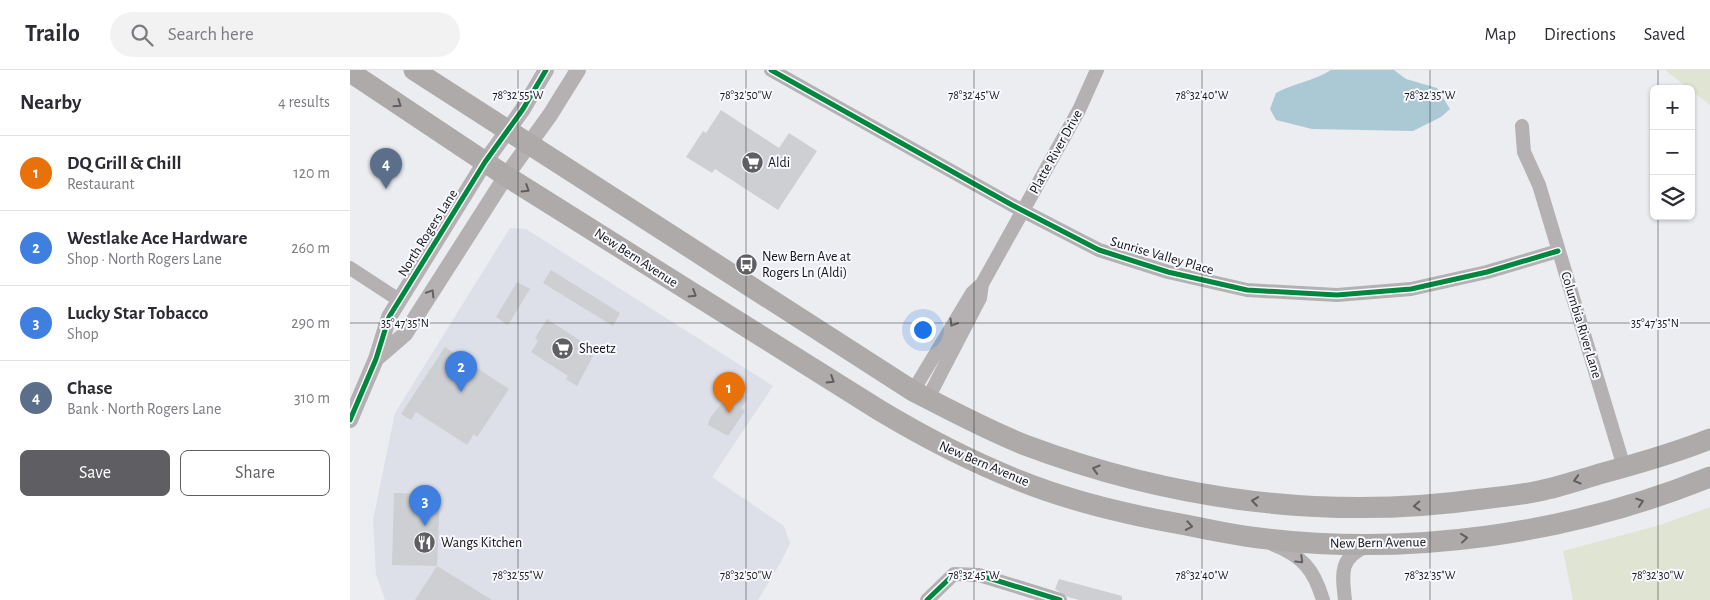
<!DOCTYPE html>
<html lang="en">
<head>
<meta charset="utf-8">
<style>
	:root { --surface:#fff; --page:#f2f2f3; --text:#2b2b33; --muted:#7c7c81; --line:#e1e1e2; --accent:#5f5f63 }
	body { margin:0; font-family:"Alegreya Sans",sans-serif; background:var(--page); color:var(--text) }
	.controls { position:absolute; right:15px; top:15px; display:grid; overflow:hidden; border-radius:8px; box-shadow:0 1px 4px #0004 }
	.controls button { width:45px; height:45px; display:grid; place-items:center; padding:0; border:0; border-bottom:1px solid var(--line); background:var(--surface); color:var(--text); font:25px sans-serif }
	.you { position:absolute; left:572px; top:259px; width:18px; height:18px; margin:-12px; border:4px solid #fff; border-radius:50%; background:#1a73e8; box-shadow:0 0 0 8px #1a73e833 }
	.badge { display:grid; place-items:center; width:32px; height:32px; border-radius:50%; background:var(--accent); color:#fff; font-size:16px; font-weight:700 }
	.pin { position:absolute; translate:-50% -41px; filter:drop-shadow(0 1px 2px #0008) }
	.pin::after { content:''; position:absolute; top:26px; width:18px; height:15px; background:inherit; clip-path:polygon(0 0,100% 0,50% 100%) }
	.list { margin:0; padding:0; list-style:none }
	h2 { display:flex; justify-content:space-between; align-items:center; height:65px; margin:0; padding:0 20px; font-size:21px }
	h2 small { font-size:16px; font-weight:400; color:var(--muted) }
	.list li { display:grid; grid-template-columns:32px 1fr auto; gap:15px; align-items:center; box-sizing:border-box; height:75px; padding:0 20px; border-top:1px solid var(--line) }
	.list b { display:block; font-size:19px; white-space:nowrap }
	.list p { margin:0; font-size:16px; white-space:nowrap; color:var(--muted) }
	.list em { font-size:16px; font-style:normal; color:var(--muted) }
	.actions { display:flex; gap:10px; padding:15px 20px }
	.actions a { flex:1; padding:11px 0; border:1px solid var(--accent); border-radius:8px; text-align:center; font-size:18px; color:var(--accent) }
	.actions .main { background:var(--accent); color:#fff }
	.icon { flex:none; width:28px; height:28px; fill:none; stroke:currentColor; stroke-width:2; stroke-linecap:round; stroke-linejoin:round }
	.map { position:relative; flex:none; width:1360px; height:530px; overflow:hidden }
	header { display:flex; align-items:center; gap:30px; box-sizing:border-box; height:70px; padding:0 25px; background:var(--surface); border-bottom:1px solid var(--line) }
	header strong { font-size:24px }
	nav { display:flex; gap:28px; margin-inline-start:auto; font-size:18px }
	.search { width:350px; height:45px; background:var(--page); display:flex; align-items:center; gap:12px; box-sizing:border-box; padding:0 18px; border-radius:28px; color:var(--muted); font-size:19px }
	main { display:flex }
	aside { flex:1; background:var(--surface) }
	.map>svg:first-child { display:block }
	.built { fill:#dddfe9 }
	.green { fill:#e0e4d3 }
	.water { fill:#abc9d4 }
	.building { fill:#cecfd2 }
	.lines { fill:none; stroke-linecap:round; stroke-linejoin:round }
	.minor { stroke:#b5b1b2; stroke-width:14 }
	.tertiary { stroke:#b5b1b2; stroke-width:16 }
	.primary { stroke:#aeaaaa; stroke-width:21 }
	.cycleway-casing { stroke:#f8f9fe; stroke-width:8 }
	.cycleway { stroke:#00873e; stroke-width:5 }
	.oneway { stroke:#605e60 }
	.oneway2 { stroke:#646264 }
	.ticks { fill:none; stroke:#131316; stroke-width:1; stroke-opacity:0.45 }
	.labels { text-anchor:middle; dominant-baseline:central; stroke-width:4; stroke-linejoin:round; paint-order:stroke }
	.street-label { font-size:14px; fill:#131316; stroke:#f8f9fe }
	.poi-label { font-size:14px; fill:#131316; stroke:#f8f9fe; text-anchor:start }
	.ticks-label { font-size:12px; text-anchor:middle; fill:#131316; stroke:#f8f9fe; stroke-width:4; stroke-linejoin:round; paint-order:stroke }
</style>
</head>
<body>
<header>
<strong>Trailo</strong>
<div class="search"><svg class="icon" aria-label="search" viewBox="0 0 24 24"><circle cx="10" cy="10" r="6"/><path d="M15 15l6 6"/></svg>Search here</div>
<nav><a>Map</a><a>Directions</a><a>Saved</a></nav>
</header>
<main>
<aside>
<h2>Nearby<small>4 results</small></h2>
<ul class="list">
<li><span class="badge" style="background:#e8710a">1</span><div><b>DQ Grill &amp; Chill</b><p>Restaurant</p></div><em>120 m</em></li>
<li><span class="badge" style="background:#3f7fe0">2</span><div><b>Westlake Ace Hardware</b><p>Shop · North Rogers Lane</p></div><em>260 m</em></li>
<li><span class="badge" style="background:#3f7fe0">3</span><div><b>Lucky Star Tobacco</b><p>Shop</p></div><em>290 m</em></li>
<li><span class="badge" style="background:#5c6f8a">4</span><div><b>Chase</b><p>Bank · North Rogers Lane</p></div><em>310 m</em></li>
</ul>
<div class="actions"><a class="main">Save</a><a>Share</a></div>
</aside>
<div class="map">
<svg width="1360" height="530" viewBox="0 0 1360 530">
	<rect width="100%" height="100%" fill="#ecedf1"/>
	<path class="built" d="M160 158 176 159 423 316 362 407 434 456 440 473 432 490 408 530H35L26 504 23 450 45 343Z"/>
	<path class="green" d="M1315 0H1360V35Z
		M1360 437V530H1223L1213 481 1310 455Z"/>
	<path class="water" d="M981 0H1044L1056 9 1087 18 1100 39 1091 47 1063 61 962 59 926 50 920 39 926 23C944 13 964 11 981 0Z"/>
	<path class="building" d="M371 40 429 78 439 63 467 81 428 140 365 99 362 103 336 87 353 61 356 63Z
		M201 200 270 243 263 256 193 213Z
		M167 212 180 219 158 255 146 247Z
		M197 249 240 277 243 286 227 316 216 309 218 306 181 282 188 271 185 268Z
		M95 277 159 319 127 367 124 364 117 375 66 342 61 350 51 344Z
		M383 319 398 328 391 338 395 341 378 366 358 355 360 348Z
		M44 423 90 424 87 496 42 495Z
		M87 496 142 530H65Z
		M709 509 772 526V530H729L718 527 705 519Z"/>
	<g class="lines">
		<path class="minor" d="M421 0 662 135 749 180 818 202 897 220 987 225 1061 219 1137 202 1208 181
			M1172 56 1174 82 1189 115 1274 397
			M0 198 49 230
			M563 321 622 223 632 214 729 40 747 0
			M578 328 630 228 632 214
			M922 474C953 486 964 500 973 530
			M577 530 604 504 629 505 710 530
			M995 530C992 503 989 488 1017 476"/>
		<path class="tertiary" d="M26 289 55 264 156 106 200 45 228 0
			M0 350 26 289 39 247 135 92 173 39 196 0"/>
		<path class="primary" d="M64 0 563 321C600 340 637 360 675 375 821 430 977 451 1132 429 1151 427 1171 425 1189 421 1211 417 1232 409 1253 403 1290 393 1325 383 1360 369
			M0 2 156 106 529 340C574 367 620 391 668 410 722 432 779 445 836 455 860 460 884 465 909 468 1060 487 1219 464 1360 407"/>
		<defs>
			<path id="cycleway" d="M421 0 662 135 749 180 818 202 897 220 987 225 1061 219 1137 202 1208 181
				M0 350 26 289 39 247 135 92 173 39 196 0
				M577 530 604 504 629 505 710 530"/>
		</defs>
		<use href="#cycleway" class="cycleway-casing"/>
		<use href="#cycleway" class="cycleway"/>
	</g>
	<defs><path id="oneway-chevron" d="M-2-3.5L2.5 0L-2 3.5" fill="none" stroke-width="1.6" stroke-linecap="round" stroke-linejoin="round" transform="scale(1.25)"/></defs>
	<g class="oneway">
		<use href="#oneway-chevron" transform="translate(48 34) rotate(34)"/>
		<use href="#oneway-chevron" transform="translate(176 119) rotate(32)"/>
		<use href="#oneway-chevron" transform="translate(343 224) rotate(32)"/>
		<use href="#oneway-chevron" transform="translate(481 310) rotate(32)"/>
		<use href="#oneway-chevron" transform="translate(746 399) rotate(-163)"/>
		<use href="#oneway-chevron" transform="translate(1227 410) rotate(164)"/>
		<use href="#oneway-chevron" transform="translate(905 431) rotate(-172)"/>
		<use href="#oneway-chevron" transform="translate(1290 432) rotate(-18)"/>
		<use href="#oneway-chevron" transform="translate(1067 436) rotate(176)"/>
		<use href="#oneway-chevron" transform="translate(839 456) rotate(10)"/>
		<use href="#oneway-chevron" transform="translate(1114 468) rotate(-6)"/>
	</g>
	<g class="oneway2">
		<use href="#oneway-chevron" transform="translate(81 223) rotate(-58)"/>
		<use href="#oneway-chevron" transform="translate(603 253) rotate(121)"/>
		<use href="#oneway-chevron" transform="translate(950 490) rotate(44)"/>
	</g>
	<path class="ticks" d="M168 0V530M396 0V530M624 0V530M852 0V530M1080 0V530M1308 0V19M1308 146V530M0 253H1360"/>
	<defs>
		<symbol id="supermarket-disc" viewBox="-11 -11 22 22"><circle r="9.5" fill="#5f5f63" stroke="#f8f9fe"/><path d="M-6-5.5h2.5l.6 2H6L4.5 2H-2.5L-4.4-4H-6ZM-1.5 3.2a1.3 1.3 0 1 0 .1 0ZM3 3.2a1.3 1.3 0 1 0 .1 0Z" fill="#fff"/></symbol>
		<symbol id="bus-disc" viewBox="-11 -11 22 22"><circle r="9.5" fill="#5f5f63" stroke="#f8f9fe"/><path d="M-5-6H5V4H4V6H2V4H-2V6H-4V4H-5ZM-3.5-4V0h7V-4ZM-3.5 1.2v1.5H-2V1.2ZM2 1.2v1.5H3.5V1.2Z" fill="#fff"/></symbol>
		<symbol id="restaurant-disc" viewBox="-11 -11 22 22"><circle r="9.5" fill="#5f5f63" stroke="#f8f9fe"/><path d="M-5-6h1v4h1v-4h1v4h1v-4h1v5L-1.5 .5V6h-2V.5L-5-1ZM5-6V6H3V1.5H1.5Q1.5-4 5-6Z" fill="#fff"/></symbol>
	</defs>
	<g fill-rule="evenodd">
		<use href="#supermarket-disc" x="390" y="80" width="25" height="25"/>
		<use href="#bus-disc" x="384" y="182" width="25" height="25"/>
		<use href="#supermarket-disc" x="200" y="266" width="25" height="25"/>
		<use href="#restaurant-disc" x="62" y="460" width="25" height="25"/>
	</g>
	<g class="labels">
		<g class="street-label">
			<text transform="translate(706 82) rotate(-61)">Platte River Drive</text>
			<text transform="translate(78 163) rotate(-58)">North Rogers Lane</text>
			<text transform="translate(812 186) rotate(16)">Sunrise Valley Place</text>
			<text transform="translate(286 188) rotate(33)">New Bern Avenue</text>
			<text transform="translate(1231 255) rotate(73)">Columbia River Lane</text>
			<text transform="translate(634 394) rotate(23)">New Bern Avenue</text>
			<text transform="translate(1028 473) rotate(-1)">New Bern Avenue</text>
		</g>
		<g class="poi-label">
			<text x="418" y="93">Aldi</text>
			<text x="412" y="187">New Bern Ave at<tspan x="412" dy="16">Rogers Ln (Aldi)</tspan></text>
			<text x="229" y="279">Sheetz</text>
			<text x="91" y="473">Wangs Kitchen</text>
		</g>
	</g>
	<g class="ticks-label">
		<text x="168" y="29">78°32'55"W</text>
		<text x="396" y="29">78°32'50"W</text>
		<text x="624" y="29">78°32'45"W</text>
		<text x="852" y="29">78°32'40"W</text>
		<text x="1080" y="29">78°32'35"W</text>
		<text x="55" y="257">35°47'35"N</text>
		<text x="1305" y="257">35°47'35"N</text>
		<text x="168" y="509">78°32'55"W</text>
		<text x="396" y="509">78°32'50"W</text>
		<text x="624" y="509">78°32'45"W</text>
		<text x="852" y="509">78°32'40"W</text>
		<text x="1080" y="509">78°32'35"W</text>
		<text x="1308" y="509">78°32'30"W</text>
	</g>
</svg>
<div class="controls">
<button>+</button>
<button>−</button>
<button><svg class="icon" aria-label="layers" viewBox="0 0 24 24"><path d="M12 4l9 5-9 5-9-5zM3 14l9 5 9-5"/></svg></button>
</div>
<div class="you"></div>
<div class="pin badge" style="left:379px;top:343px;background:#e8710a">1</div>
<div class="pin badge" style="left:111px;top:322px;background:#3f7fe0">2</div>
<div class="pin badge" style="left:75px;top:456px;background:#3f7fe0">3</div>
<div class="pin badge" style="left:36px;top:119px;background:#5c6f8a">4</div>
</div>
</main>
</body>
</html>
